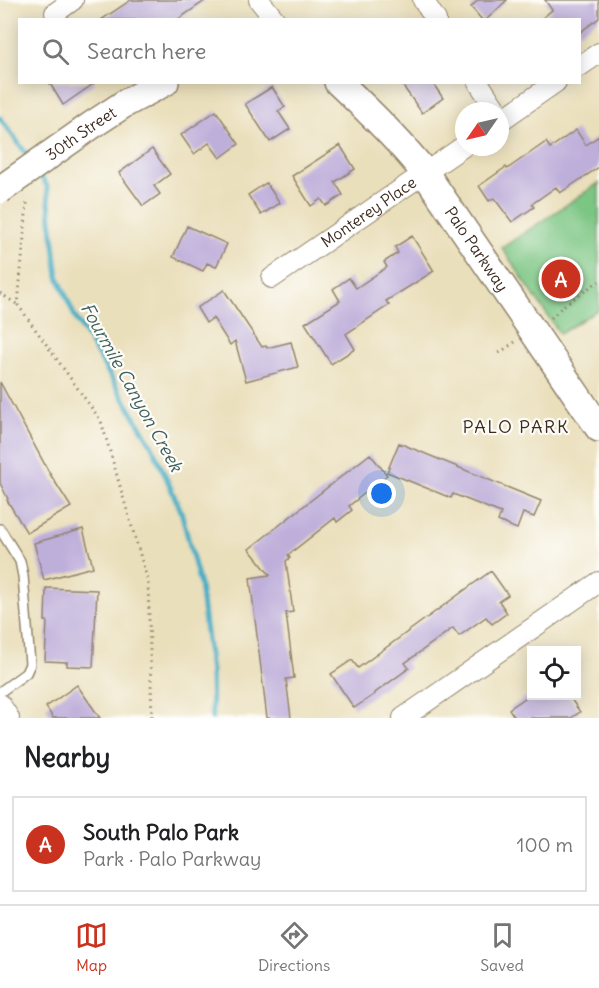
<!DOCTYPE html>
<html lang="en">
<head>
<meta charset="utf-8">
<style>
	:root { --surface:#fff; --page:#f6f6f6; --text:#202124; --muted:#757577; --line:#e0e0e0; --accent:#c8321e }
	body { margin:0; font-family:Delius,sans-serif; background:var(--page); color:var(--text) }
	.controls { position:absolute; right:18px; bottom:18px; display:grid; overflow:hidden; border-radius:0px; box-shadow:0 3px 15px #0003 }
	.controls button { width:54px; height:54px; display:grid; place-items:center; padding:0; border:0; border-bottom:2px solid var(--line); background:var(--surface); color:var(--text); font:30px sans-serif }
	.compass { position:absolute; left:455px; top:102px; width:54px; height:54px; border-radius:50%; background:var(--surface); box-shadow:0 3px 15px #0003; rotate:236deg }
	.you { position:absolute; left:382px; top:494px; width:21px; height:21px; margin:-15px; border:4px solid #fff; border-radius:50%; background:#1a73e8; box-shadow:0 0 0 9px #1a73e833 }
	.badge { display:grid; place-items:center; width:39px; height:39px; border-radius:50%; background:var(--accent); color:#fff; font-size:20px; font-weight:700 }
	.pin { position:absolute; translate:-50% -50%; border:3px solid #fff; box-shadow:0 2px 6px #0006 }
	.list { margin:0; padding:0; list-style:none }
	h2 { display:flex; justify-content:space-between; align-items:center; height:78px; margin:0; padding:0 24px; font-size:26px }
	h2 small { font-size:20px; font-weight:400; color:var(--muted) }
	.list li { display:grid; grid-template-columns:39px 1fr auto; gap:18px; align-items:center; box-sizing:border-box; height:96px; margin:0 12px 12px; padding:0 12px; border:2px solid var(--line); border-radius:0px }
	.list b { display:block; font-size:22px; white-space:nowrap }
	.list p { margin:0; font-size:20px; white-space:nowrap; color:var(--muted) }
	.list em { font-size:20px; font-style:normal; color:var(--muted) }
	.icon { flex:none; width:33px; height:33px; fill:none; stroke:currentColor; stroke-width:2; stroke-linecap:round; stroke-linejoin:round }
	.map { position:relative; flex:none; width:599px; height:718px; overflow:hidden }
	.search { position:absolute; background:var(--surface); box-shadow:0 3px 15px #0003; left:18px; right:18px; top:18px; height:66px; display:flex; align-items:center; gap:15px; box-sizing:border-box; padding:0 21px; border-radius:0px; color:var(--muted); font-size:22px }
	.sheet { height:186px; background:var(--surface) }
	nav { display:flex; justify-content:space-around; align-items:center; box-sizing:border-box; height:84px; border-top:2px solid var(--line); background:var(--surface); font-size:16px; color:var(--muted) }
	nav a { display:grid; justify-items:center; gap:3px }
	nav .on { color:var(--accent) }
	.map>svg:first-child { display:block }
	.green { fill:#7bc684; stroke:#5b7851; stroke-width:1.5 }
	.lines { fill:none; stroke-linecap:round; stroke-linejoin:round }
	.stream { stroke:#44adc4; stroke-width:5 }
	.building { fill:#beaeda }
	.lane-casing { stroke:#92846c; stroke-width:12 }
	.street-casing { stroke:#92846c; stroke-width:22 }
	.secondary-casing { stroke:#92846c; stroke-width:30 }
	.path { stroke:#92846c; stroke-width:3; stroke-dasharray:1.5 4.5; stroke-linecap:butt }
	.lane { stroke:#fff; stroke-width:9 }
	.street { stroke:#fff; stroke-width:20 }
	.secondary { stroke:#fff; stroke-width:27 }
	.secondary-bridge-casing { stroke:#92846c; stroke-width:30; stroke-linecap:butt }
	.secondary-bridge { stroke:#fff; stroke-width:27 }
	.labels { text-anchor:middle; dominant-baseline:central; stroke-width:4.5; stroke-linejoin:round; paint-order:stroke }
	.street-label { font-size:16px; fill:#3b2a1e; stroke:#fdfcf7 }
	.water-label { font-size:18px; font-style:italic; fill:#3f5e60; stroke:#fdfcf7 }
	.neighbourhood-label { font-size:18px; letter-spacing:1.5px; fill:#3b2a1e; stroke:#fdfcf7 }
</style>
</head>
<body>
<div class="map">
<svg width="599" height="718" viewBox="0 0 599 718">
	<rect width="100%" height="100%" fill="#fdfcf7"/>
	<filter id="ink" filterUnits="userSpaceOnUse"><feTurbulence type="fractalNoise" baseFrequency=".0167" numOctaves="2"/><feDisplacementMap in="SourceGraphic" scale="12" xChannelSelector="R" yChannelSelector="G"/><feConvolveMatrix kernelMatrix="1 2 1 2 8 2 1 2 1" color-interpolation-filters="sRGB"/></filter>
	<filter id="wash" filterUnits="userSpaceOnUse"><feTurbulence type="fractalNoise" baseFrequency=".008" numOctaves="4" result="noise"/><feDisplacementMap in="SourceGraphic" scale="24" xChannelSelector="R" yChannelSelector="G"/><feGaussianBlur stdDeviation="1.35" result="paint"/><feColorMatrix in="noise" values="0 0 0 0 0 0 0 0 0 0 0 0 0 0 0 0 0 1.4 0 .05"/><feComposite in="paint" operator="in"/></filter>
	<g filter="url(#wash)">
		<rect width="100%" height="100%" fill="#eadfbb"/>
		<path class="green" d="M599 183V309L560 334 502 248Z"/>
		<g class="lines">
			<path class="stream" d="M0 118 30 159
				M38 172 47 186 58 277 75 317 152 446 181 511 200 585 211 671 212 718"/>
		</g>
		<g id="blocks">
			<path class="building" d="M131 0H206L177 20H101Z
				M478 0H507L486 20H482L471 7Z
				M545 0H599V18L579 33V20H540L552 10Z
				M49 82H96L63 105Z
				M400 82H432L443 98 422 113Z
				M272 87 285 107 278 111 290 129 270 142 245 104Z
				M216 111 239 144 220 158 209 143 194 154 181 135Z
				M576 130 586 145 599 136V167L560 193 556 187 532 204 534 207 512 222 494 198 489 201 479 186 506 167 507 169 546 142 550 148Z
				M340 145 355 169 335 182 343 195 326 206 321 199 311 206 292 176Z
				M152 149 170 174 154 186 160 194 143 206 119 173Z
				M266 183 280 203 261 215 248 195Z
				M187 226 227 244 216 267 207 263 203 271 173 257Z
				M412 236 434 271 386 301 389 305 346 334 355 349 331 364 305 323 340 301 333 289 349 278 356 288 387 267 384 262 398 253 395 247Z
				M224 290 262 347 266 346 267 348 291 342 298 367 246 381 235 341 230 345 213 318 206 323 197 308Z
				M0 382 50 474 71 507 27 533 7 500 8 499 0 483Z
				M399 443 541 501 534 517 523 513 517 529 498 521 501 513 453 494 451 498 387 472Z
				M370 454 387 475 349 506 352 510 337 522 335 518 288 555 290 558 286 561 293 612 286 613 294 678 286 679 291 718H267L250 578 270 575 249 549Z
				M83 529 93 567 44 580 34 543Z
				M491 571 508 595 499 601 507 613 492 624 486 617 459 636 453 628 405 663 409 668 375 693V694L354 708 331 674 352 660 358 668Z
				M46 588 97 590 93 667 67 666V662L45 661 47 621H45Z
				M77 685 100 718H53L46 707Z
				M528 696H569L580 712 571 718H515L509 709Z"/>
		</g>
	</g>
	<g filter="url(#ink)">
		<use href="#blocks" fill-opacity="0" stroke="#92846c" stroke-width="1.5"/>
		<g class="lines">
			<defs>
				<path id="lane" d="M0 529 20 561 23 576 30 664 26 673 0 692"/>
				<g id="street">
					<path d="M259 0 275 20"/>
					<path d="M423 0 436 20"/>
					<path d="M55 13 73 0"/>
					<path d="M580 66 599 53"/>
					<path d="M478 82 497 111"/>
					<path d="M500 121 556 82"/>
					<path id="s1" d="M272 278 464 146"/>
					<path d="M0 704 9 718"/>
					<path d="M403 718 599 582"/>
				</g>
				<g id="secondary">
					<path id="s2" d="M338 82C369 111 399 140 425 173L599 428"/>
					<path id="s3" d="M48 156 92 125 124 104 165 82"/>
				</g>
			</defs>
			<use href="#lane" class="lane-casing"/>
			<use href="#street" class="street-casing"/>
			<use href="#secondary" class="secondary-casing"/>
			<path class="path" d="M27 203 18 305 101 421 148 582 152 718
				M0 293 18 305
				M551 318 563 306 599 281
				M499 353 515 342"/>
			<use href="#lane" class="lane"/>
			<use href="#street" class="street"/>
			<use href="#secondary" class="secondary"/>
			<defs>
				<path id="secondary-bridge" d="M0 190 48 156"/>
			</defs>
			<use href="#secondary-bridge" class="secondary-bridge-casing"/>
			<use href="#secondary-bridge" class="secondary-bridge"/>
		</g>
	</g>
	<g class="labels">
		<g class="street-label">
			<text stroke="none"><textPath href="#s3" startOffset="40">30th Street</textPath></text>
			<text stroke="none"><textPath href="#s1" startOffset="117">Monterey Place</textPath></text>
			<text stroke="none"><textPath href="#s2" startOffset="218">Palo Parkway</textPath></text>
		</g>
		<g class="water-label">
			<text transform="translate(132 387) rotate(61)">Fourmile Canyon Creek</text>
		</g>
		<g class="neighbourhood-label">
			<text x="516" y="426">PALO PARK</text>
		</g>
	</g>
</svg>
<div class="controls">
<button><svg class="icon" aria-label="locate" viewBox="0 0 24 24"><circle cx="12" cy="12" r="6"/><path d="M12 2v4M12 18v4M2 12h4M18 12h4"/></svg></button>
</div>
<svg class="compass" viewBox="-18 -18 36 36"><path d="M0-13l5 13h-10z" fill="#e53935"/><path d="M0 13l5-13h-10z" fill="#757577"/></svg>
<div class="you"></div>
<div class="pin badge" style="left:561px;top:279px">A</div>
<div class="search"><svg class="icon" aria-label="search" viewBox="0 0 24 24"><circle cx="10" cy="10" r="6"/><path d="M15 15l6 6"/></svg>Search here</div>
</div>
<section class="sheet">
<h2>Nearby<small></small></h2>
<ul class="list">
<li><span class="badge">A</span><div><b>South Palo Park</b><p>Park · Palo Parkway</p></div><em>100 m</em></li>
</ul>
</section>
<nav>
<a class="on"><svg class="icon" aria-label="map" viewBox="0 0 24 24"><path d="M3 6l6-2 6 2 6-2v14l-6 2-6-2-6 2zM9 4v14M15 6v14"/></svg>Map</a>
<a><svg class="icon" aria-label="directions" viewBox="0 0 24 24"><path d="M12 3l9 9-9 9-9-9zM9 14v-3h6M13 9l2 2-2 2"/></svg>Directions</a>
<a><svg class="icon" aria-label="saved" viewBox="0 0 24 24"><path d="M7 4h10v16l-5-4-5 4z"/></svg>Saved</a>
</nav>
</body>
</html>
